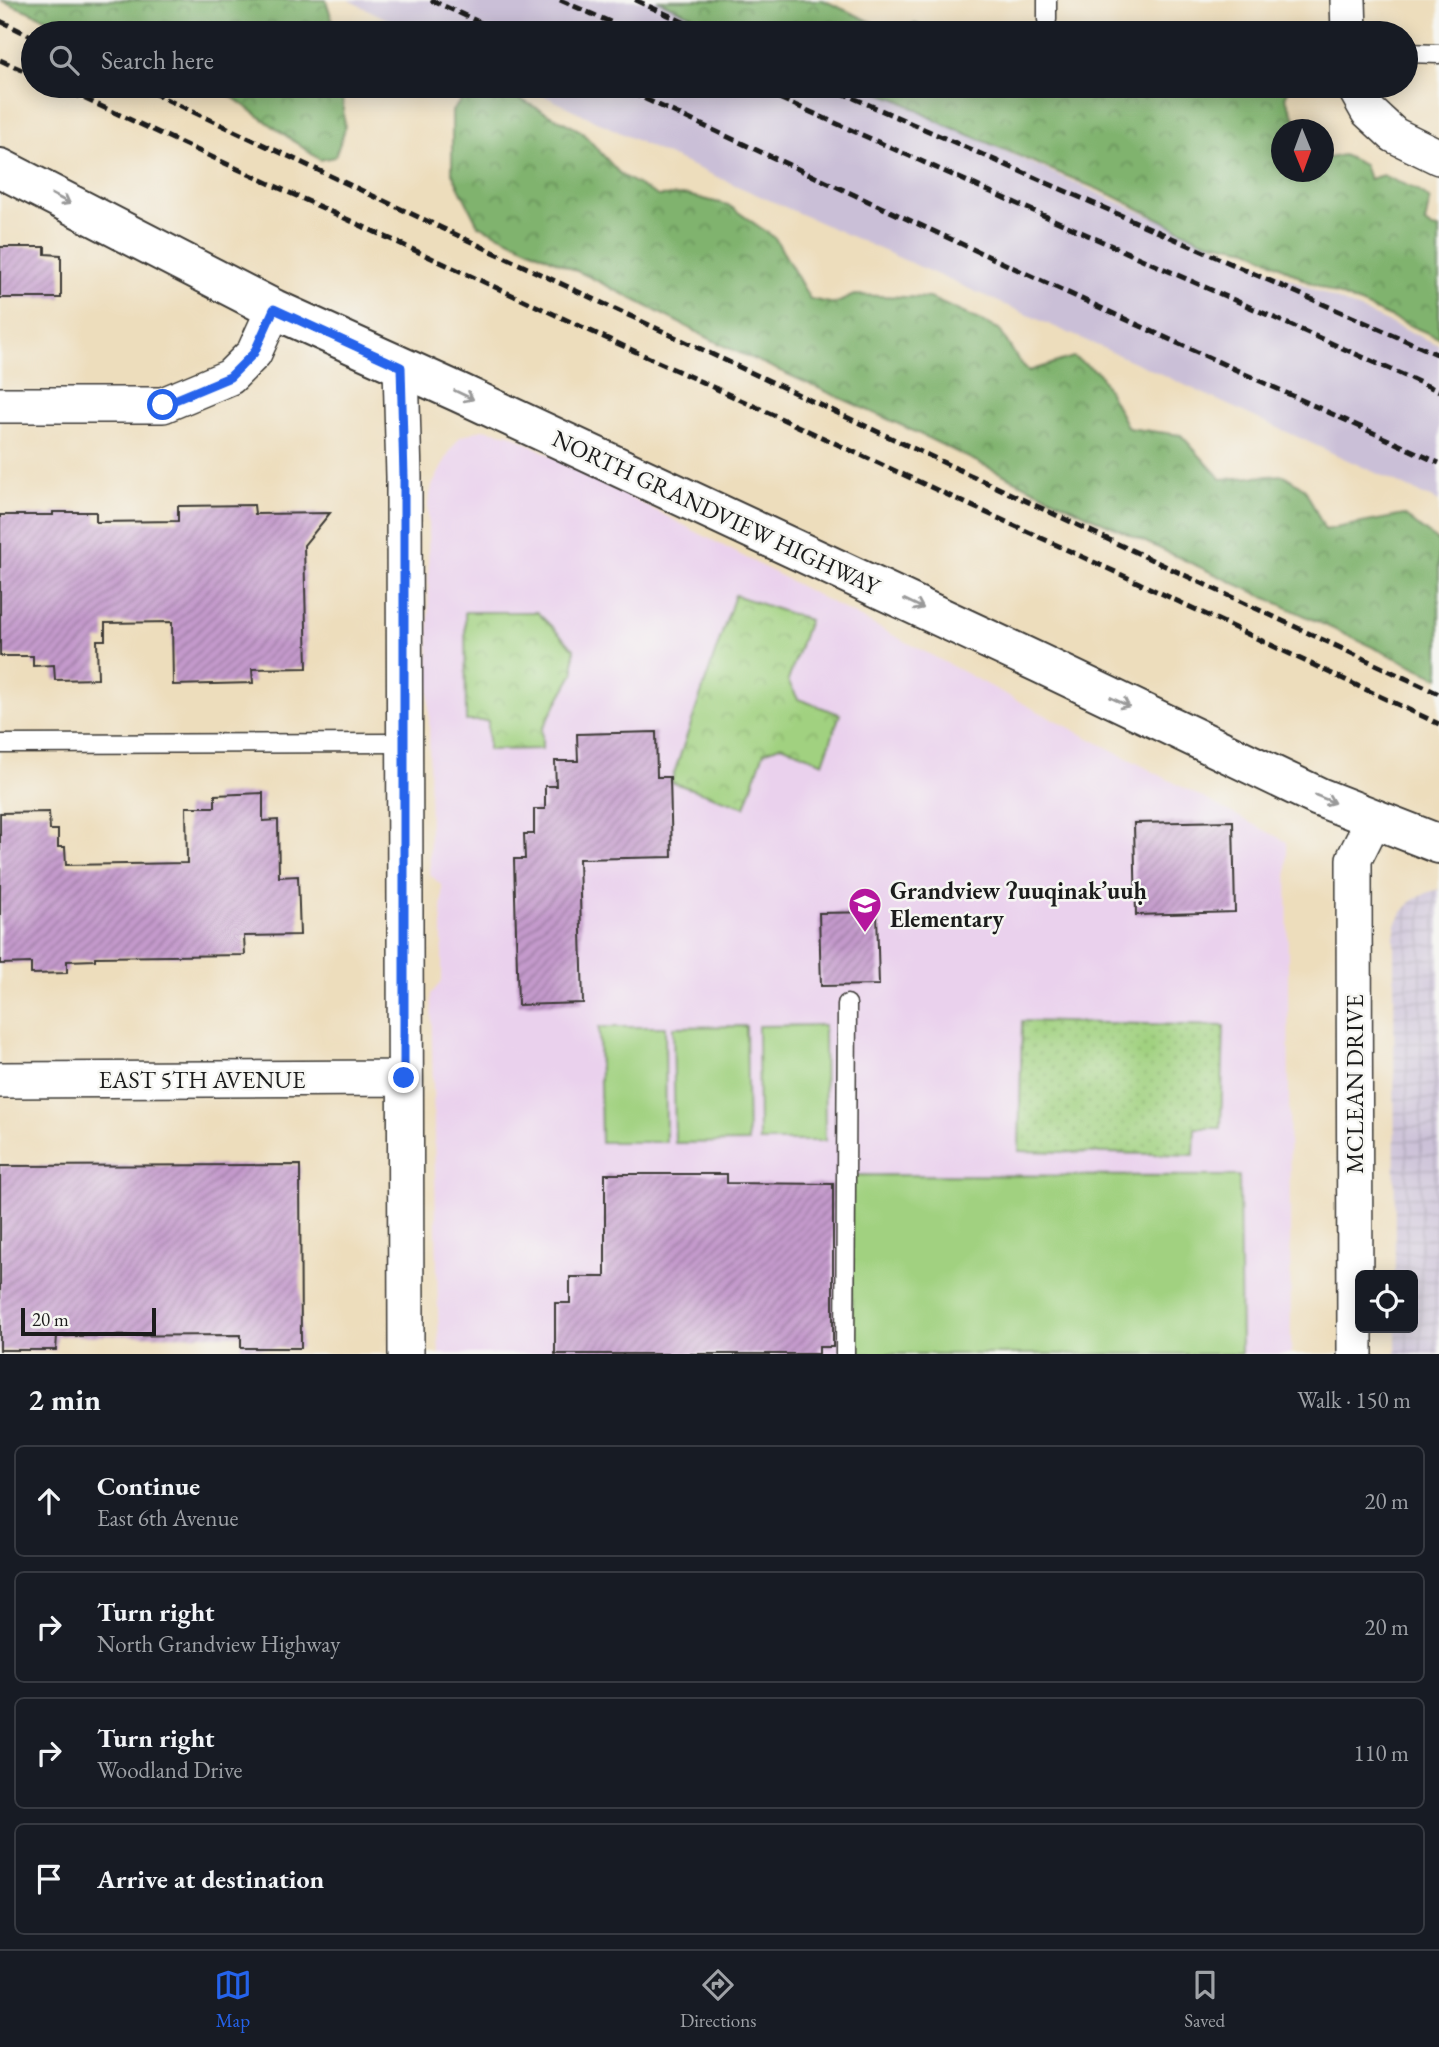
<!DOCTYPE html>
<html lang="en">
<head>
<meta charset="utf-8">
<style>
	:root { --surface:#171b24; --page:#242831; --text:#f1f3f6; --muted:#9ea1a6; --line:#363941; --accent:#2563eb }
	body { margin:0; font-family:"EB Garamond",serif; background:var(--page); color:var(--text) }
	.controls { position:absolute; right:21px; bottom:21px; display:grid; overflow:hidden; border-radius:10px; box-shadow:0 4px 18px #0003 }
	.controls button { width:63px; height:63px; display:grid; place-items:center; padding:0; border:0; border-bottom:2px solid var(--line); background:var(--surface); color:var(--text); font:35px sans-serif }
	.compass { position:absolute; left:1271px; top:119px; width:63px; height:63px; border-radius:50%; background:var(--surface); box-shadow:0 4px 18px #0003; rotate:179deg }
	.scale { position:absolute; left:21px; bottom:18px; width:135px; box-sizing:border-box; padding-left:7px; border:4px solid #1c1c1c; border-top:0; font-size:19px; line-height:24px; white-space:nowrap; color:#1c1c1c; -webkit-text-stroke:5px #f6f6f2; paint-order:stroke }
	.stop { position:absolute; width:21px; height:21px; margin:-16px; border:5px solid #2563eb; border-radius:50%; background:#fff }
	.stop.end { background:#2563eb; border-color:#fff; box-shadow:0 2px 7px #0008 }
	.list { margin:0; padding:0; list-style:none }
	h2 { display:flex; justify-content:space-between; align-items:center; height:91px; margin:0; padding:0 28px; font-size:30px }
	h2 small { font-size:23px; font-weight:400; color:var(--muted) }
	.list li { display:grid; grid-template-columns:46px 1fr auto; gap:21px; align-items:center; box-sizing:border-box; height:112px; margin:0 14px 14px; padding:0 14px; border:2px solid var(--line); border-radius:10px }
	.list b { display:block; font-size:26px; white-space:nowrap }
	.list p { margin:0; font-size:23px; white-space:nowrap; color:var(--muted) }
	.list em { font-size:23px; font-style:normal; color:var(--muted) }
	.icon { flex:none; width:38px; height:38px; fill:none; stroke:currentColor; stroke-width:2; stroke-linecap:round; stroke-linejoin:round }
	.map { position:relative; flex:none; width:1439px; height:1354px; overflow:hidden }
	.search { position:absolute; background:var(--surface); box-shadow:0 4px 18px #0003; left:21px; right:21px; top:21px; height:77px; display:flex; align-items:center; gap:18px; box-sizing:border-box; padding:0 24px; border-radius:38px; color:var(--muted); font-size:26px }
	.sheet { height:595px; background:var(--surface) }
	nav { display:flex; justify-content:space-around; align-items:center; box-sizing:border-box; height:98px; border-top:2px solid var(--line); background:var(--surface); font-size:19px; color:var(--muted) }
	nav a { display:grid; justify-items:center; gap:4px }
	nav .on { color:var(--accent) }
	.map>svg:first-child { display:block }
	.built { fill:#ead1ed }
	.industrial { fill:url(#industrial-grid) }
	.railway { fill:#cabfd7 }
	.forest { fill:url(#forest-crowns); stroke:#4e6845; stroke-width:2 }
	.park { fill:url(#park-crowns); stroke:#5e764e; stroke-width:2 }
	.garden { fill:url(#garden-dots); stroke:#5e764e; stroke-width:2 }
	.pitch { fill:#a1d180; stroke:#5e764e; stroke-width:2 }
	.building { fill:url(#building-hatch) }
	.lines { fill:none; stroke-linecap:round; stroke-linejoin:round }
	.lane-casing { stroke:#3b3934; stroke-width:21 }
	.street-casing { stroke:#3b3934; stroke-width:38 }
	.secondary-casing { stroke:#3b3934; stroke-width:42 }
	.lane { stroke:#fff; stroke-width:18 }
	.street { stroke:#fff; stroke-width:35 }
	.secondary { stroke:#fff; stroke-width:38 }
	.rail { stroke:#1c1c1c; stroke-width:5; stroke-dasharray:10 5; stroke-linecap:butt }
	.oneway { stroke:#999 }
	.route { stroke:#2563eb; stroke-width:9 }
	.labels { text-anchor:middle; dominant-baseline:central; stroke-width:5; stroke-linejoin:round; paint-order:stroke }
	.street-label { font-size:24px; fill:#1c1c1c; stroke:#f6f6f2 }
	.poi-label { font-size:24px; font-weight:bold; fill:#1c1c1c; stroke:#f6f6f2; text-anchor:start }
</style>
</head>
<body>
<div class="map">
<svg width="1439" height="1354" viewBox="0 0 1439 1354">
	<defs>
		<pattern id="industrial-grid" width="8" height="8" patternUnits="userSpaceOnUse" patternTransform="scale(1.75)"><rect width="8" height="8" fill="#cabfd7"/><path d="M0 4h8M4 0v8" fill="none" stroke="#ada4b8"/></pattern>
		<pattern id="forest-crowns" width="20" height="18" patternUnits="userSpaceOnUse" patternTransform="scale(1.75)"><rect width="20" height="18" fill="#80b36e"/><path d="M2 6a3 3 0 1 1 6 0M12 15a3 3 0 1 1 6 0" fill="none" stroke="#68915a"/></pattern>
		<pattern id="park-crowns" width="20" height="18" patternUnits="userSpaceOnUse" patternTransform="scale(1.75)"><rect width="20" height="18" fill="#a1d180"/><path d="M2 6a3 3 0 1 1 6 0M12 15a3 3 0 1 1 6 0" fill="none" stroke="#8ab36e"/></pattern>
		<pattern id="garden-dots" width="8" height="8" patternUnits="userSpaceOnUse" patternTransform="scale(1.75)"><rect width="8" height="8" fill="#a1d180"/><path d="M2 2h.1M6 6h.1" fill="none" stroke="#8ab36e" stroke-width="1.8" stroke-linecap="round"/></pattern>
		<pattern id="building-hatch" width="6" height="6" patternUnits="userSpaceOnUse" patternTransform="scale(1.75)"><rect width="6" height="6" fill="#c49acc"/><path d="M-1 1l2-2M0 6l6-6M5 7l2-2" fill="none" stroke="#9e7da5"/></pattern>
	</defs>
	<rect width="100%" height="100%" fill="#f6f6f2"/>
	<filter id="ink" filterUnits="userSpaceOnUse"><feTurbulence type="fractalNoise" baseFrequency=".0143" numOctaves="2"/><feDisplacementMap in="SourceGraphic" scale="14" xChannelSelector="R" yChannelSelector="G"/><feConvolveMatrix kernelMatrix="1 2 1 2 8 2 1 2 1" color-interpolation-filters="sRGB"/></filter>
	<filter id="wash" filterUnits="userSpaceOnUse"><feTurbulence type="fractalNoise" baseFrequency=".00686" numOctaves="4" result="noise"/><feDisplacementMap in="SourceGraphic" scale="28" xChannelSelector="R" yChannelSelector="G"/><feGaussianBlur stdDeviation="1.57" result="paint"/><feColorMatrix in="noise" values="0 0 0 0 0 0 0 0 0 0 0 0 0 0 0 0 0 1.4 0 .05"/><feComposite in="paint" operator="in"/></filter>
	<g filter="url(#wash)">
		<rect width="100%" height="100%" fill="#edddbc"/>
		<path class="built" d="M482 429 510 434 1287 842 1291 1354H439L431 994 442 981V886L430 874 428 504 432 486 450 451 460 437Z"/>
		<path class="industrial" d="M1439 889V1354H1396V1328H1413V1275H1395L1394 936 1396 924 1403 911 1413 900 1429 892Z"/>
		<path class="railway" d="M348 0H664L742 33H416Z
			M524 86H865L899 100 941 123 1439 345V502L1150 369 654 149Z"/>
		<path class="forest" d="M0 0H326L336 33H83Z
			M657 0H823L887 29 916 24 931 32 958 33H731Z
			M217 86H341L345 129 335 157 320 160Z
			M862 86H1086L1099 94C1121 83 1123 84 1144 98L1141 86H1291L1285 97 1300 129 1282 130V172H1324V159L1343 155 1364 165 1369 179 1383 175C1399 184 1418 187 1430 200L1425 223 1432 228 1439 229V338L1307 281 1249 249 1201 240 1114 196 941 123 899 100Z
			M514 96 581 131 621 175 658 196 687 195 728 205 775 238 810 299 835 304 854 295 930 298 999 329 1019 361 1029 371 1073 357 1099 373 1128 428 1181 435 1221 479 1284 475 1305 489 1325 530 1404 515 1439 542V678L1085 514 903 426 722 345 592 278 478 225 452 173V111L464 97Z"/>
		<path class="park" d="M735 595 809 620 788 681 798 699 840 714 823 763 782 745 764 752 745 807 671 782Z
			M465 612H537L574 649V673L542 729V749L488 750V721H466Z"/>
		<path class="garden" d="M1022 1021 1224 1026 1221 1128H1195L1194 1155 1019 1151Z"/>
		<path class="pitch" d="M824 1025 825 1141H759L758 1026Z
			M746 1026 748 1142 675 1143 673 1027Z
			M599 1027H665L666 1142H601Z
			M850 1175 1239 1176 1241 1354H852Z"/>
		<g id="blocks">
			<path class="building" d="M0 247H45V254L61 255V298H0Z
				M254 505 255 514 330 513 304 545 307 668 252 669 253 683 173 685 172 622 105 623V640H97L98 679 55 680 54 665 33 666V656H0V515H53V512H96V522L178 521V506Z
				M656 732 657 777H670L672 857 579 859 583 1003 518 1005 514 859H525L524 834H534V809H545V786H556L555 761H578L577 734Z
				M263 793V821L278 820 279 877 298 876 300 935 244 936 245 955 95 957V960L67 961V973L31 974V963L0 964V813L49 812 50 830H58V847H65L66 865 187 863 186 807H215V795Z
				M1233 821 1235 912 1136 915 1134 823Z
				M877 912 879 985 821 986 819 913Z
				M300 1165 301 1348H241V1335L57 1336 56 1350H0V1166Z
				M605 1174H727V1183L833 1184V1347H819V1354H555V1303H570V1277H605Z"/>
		</g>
	</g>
	<g filter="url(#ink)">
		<use href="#blocks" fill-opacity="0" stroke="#3b3934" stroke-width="2"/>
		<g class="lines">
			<defs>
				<path id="lane" d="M1047 0V20
					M1406 53 1439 54
					M0 744 403 743
					M845 1354 847 1004"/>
				<path id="street" d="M1348 0 1349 33
					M1354 86 1368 111 1394 135 1439 157
					M401 367 404 477 406 1354
					M0 405H163L230 377 254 353 274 309
					M0 1080 404 1078
					M1355 1354 1354 859 1374 819"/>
				<path id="secondary" d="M0 168 274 309 460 393 1039 663 1319 797 1439 844"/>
			</defs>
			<use href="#lane" class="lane-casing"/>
			<use href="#street" class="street-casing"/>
			<use href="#secondary" class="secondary-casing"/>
			<use href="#lane" class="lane"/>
			<use href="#street" class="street"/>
			<use href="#secondary" class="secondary"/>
			<path class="rail" d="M431 0 503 33
				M560 0 635 33
				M635 0 708 33
				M0 21 33 37
				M0 60 33 75
				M57 86 1122 575 1439 724
				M138 86 1439 694
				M617 86 1439 463
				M752 86 1439 391
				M826 86 1439 355"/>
		</g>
		<defs><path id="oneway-shaft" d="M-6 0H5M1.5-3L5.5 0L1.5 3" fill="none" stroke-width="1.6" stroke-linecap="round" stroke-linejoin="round" transform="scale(1.75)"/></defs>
		<g class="oneway">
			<use href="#oneway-shaft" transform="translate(61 199) rotate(28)"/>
			<use href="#oneway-shaft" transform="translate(464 395) rotate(25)"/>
			<use href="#oneway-shaft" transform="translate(914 604) rotate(25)"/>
			<use href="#oneway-shaft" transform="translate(1120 702) rotate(26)"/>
			<use href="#oneway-shaft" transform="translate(1325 799) rotate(22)"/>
		</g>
	</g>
	<g class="lines" filter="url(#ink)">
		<path class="route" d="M163 405 230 377 254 353 274 309 401 367 404 477V1078"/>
	</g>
	<defs>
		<symbol id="school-pin" viewBox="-11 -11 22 30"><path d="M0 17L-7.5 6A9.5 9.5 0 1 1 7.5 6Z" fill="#b5179e" stroke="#f6f6f2"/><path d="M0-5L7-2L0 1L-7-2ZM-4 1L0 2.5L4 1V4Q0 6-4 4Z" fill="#fff"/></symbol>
	</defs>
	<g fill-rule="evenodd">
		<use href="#school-pin" x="846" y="885" width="38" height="52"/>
	</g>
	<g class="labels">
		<g class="street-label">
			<text transform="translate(716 512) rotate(25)">NORTH GRANDVIEW HIGHWAY</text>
			<text x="202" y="1079">EAST 5TH AVENUE</text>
			<text transform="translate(1354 1084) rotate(-90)">MCLEAN DRIVE</text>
		</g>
		<g class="poi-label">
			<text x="890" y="890">Grandview ʔuuqinak’uuḥ<tspan x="890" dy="28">Elementary</tspan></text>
		</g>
	</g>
</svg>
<div class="controls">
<button><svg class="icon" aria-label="locate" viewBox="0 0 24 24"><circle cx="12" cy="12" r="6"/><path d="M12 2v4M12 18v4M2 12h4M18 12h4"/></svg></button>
</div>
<svg class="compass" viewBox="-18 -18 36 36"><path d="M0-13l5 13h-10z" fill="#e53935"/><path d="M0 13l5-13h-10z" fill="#9ea1a6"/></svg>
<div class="scale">20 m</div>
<div class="stop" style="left:163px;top:405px"></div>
<div class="stop end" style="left:404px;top:1078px"></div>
<div class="search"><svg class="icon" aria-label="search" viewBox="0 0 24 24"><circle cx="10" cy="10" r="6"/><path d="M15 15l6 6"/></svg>Search here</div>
</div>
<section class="sheet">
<h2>2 min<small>Walk · 150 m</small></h2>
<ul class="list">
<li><svg class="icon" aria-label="ahead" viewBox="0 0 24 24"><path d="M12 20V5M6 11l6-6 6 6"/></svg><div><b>Continue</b><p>East 6th Avenue</p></div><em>20 m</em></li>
<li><svg class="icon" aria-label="right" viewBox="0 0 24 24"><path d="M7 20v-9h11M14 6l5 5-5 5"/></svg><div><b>Turn right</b><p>North Grandview Highway</p></div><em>20 m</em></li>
<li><svg class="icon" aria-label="right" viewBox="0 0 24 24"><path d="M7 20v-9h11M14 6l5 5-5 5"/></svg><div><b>Turn right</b><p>Woodland Drive</p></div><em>110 m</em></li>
<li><svg class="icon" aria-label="arrive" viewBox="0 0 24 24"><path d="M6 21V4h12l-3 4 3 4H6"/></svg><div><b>Arrive at destination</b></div></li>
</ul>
</section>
<nav>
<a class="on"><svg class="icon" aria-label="map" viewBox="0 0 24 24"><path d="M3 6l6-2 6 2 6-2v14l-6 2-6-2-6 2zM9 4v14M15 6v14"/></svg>Map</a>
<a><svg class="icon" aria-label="directions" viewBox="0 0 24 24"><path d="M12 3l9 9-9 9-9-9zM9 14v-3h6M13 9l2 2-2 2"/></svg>Directions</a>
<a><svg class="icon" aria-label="saved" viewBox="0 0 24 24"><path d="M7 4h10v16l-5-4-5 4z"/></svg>Saved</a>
</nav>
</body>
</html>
